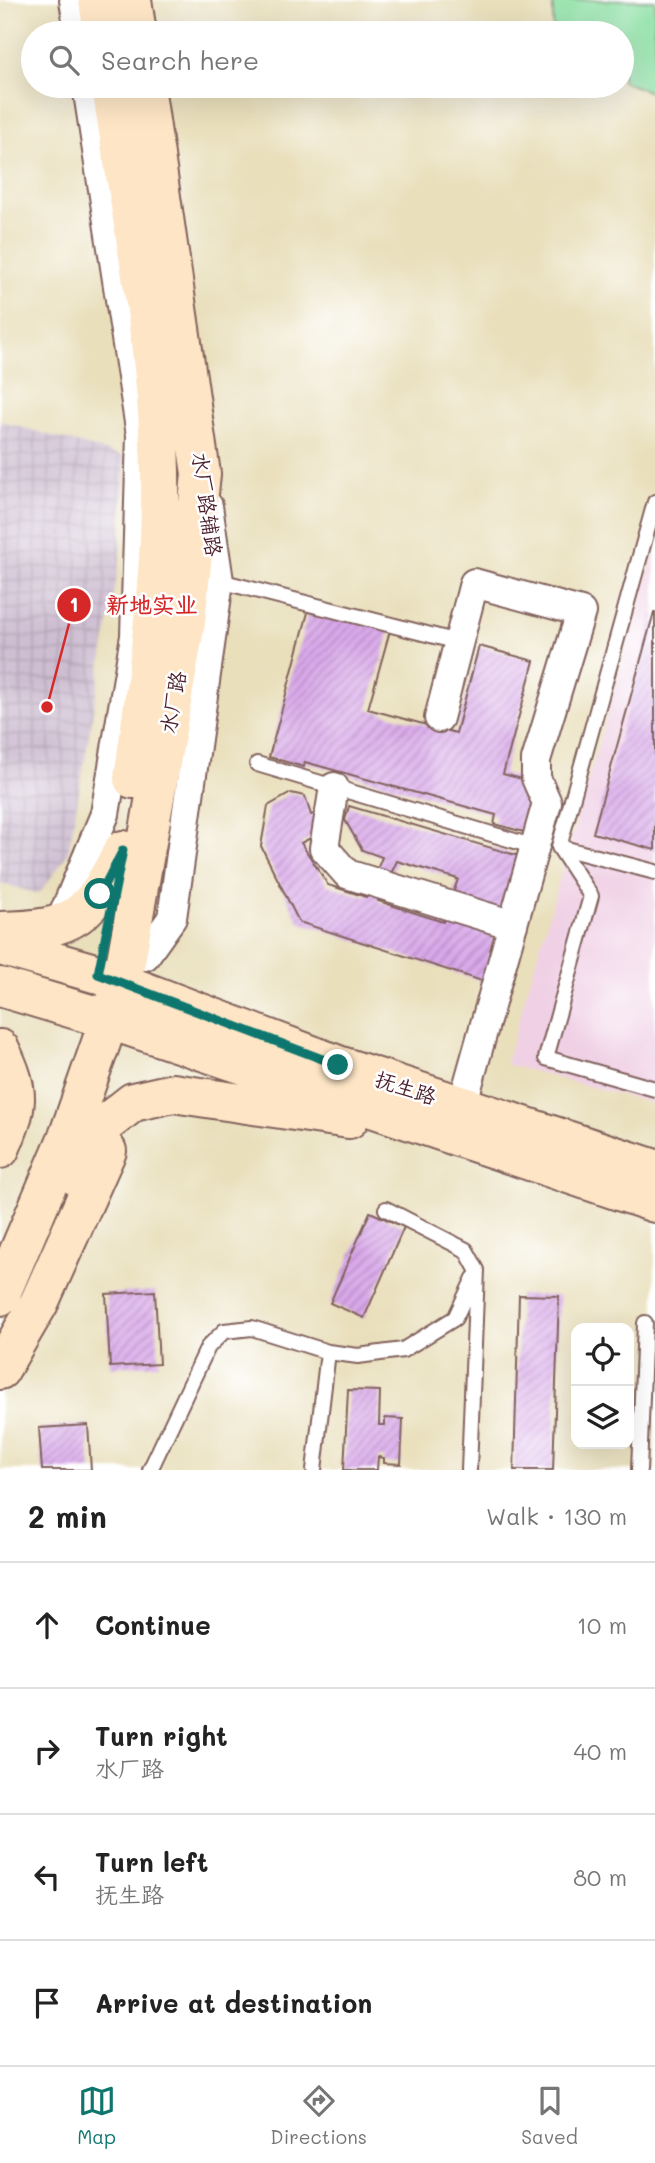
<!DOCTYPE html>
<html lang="en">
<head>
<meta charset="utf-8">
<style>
	:root { --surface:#fff; --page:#f2f2f2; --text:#222; --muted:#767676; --line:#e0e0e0; --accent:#0f766e }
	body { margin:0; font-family:Mali,"LXGW WenKai TC",sans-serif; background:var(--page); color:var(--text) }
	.controls { position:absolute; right:21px; bottom:21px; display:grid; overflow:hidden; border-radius:14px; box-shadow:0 7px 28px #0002 }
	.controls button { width:63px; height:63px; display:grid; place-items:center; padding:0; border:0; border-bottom:2px solid var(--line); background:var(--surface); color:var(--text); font:35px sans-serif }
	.stop { position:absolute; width:21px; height:21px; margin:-16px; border:5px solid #0f766e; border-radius:50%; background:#fff }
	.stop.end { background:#0f766e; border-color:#fff; box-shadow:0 2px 7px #0008 }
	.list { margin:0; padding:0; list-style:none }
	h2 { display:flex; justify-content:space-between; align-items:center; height:91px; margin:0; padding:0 28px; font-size:30px }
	h2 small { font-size:23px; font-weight:400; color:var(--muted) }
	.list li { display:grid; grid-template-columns:46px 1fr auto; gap:21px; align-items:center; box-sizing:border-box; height:126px; padding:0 28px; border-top:2px solid var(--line) }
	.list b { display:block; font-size:26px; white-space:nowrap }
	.list p { margin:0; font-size:23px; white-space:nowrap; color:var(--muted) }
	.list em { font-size:23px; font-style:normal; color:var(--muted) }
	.icon { flex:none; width:38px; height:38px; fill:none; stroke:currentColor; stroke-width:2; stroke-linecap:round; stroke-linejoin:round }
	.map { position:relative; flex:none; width:655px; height:1470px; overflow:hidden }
	.search { position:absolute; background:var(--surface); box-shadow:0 7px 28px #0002; left:21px; right:21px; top:21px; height:77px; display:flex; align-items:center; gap:18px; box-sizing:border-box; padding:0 24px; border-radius:38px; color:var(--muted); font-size:26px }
	.sheet { height:595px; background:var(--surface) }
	nav { display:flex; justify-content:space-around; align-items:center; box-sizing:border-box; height:98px; border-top:2px solid var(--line); background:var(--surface); font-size:19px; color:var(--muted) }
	nav a { display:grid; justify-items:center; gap:4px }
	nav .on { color:var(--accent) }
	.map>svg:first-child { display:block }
	.built { fill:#f0d0e5 }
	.industrial { fill:url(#industrial-grid) }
	.park { fill:#8adfa2; stroke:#6a7f66; stroke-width:2 }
	.building { fill:url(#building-hatch); fill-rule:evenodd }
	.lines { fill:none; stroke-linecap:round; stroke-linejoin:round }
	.lane-casing { stroke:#82625d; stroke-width:18 }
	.street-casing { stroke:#82625d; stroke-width:32 }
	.secondary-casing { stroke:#82625d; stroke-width:42 }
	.lane { stroke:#fff; stroke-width:14 }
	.street { stroke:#fff; stroke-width:28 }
	.secondary { stroke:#fde5c5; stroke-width:38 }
	.route { stroke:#0f766e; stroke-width:9 }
	.labels { text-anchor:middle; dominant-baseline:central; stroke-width:5; stroke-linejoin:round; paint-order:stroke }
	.street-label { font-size:21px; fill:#4a1f2b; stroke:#fff }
	.leader { fill:none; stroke:#d62828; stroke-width:2.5 }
	.callout-dot { fill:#d62828; stroke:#fff; stroke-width:2.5 }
	.mark-label { font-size:21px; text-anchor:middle; font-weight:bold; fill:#fff }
	.callout-label { font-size:23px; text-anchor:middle; font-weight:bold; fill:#d62828; stroke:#fff; stroke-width:5; stroke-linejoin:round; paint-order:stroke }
</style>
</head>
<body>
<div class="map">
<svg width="655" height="1470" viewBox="0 0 655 1470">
	<defs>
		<pattern id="industrial-grid" width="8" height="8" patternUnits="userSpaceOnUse" patternTransform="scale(1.75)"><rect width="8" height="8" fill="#cebed2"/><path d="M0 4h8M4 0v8" fill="none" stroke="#b2a3b4"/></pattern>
		<pattern id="building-hatch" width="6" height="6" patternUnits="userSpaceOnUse" patternTransform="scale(1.75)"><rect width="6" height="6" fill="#d9a8ea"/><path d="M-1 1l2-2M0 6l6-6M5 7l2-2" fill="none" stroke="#b288be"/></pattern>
	</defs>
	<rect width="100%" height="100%" fill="#fff"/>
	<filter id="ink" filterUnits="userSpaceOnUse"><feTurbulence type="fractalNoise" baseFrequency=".0143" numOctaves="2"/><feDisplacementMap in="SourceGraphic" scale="14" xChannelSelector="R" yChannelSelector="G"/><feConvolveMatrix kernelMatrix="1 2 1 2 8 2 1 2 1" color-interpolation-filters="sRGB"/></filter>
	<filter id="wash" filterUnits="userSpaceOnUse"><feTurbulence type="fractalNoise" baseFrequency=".00686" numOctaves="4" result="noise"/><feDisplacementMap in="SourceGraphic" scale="28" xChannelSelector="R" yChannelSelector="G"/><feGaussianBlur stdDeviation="1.57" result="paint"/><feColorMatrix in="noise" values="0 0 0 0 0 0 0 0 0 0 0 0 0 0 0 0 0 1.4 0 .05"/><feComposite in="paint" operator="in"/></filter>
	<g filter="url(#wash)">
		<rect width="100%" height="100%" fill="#e9dfbb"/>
		<path class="built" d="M655 549V1104L506 1064Z"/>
		<path class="industrial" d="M0 421 125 457 120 559 68 854 39 894 0 883Z"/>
		<path class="park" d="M553 0H655V94L622 81V33H553Z"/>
		<g id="blocks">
			<path class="building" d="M310 605 391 627 368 709 456 733 479 646 534 661 503 774 537 783 524 832 494 824 496 815 305 762 304 767 269 757Z
				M654 612H655V850L593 833Z
				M291 793 305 796 311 815 332 807 345 820 301 843 328 885 366 897 382 857 362 850 345 820 349 806 519 856 482 981 299 922 261 846 268 806ZM397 861 458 879 443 922 378 901Z
				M370 1212 404 1227 364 1318 330 1303Z
				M155 1291 159 1364 110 1367 106 1294Z
				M519 1295 559 1296 553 1470H514Z
				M348 1390 380 1391 379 1425H385V1418L403 1419 401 1464 384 1463V1458L378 1457 377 1470H344Z
				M88 1425 91 1470H42L39 1428Z"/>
		</g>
	</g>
	<g filter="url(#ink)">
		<use href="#blocks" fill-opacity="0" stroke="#82625d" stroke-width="2"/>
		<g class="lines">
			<defs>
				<path id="lane" d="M655 502 559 847 591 896 546 1058 655 1089
					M216 580 458 642
					M257 764 535 847
					M559 847 655 872
					M386 1209 466 1250 477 1270 469 1470
					M328 1352 358 1356 403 1350 455 1318 474 1278
					M150 1470 208 1347 224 1331 252 1328 328 1352 314 1470
					M639 1470 645 1323"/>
				<path id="street" d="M74 0 79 33
					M439 718 474 583 581 612 536 760V778L547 803 462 1106
					M334 787 324 848 347 874 513 925
					M59 925 105 814 135 636 141 435 87 86
					M145 956 172 918 219 581 208 506"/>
				<path id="secondary" d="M98 0 103 33
					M132 0 137 33
					M111 86C130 213 157 343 160 471 162 574 147 677 133 779
					M0 931C77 930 89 916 123 850
					M0 946 98 974 338 1065 655 1169
					M0 987 110 1020 655 1203
					M0 1049C21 1093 19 1105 0 1149
					M74 1175 86 1147 105 1124 133 1102 173 1093 349 1119
					M0 1296 69 1134 122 983 186 622 201 474 145 86
					M0 1370 39 1303 107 1151"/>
			</defs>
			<use href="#lane" class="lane-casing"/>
			<use href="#street" class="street-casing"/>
			<use href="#secondary" class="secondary-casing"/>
			<use href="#lane" class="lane"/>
			<use href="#street" class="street"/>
			<use href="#secondary" class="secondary"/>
		</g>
	</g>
	<g class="lines" filter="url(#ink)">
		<path class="route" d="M100 894 123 850 98 974 338 1065"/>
	</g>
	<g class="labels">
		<g class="street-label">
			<text transform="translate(208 504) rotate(82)">水厂路辅路</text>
			<text transform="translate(172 702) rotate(-80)">水厂路</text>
			<text transform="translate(406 1087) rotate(18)">抚生路</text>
		</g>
	</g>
	<path class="leader" d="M47 707L74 605"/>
	<g class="callout-dot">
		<circle cx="47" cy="707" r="7"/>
		<circle cx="74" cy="605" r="18"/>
	</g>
	<g class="mark-label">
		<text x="74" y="612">1</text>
	</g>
	<g class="callout-label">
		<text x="152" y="613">新地实业</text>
	</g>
</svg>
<div class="controls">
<button><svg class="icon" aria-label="locate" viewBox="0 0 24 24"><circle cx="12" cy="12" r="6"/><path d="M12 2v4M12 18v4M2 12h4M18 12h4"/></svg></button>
<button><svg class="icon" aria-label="layers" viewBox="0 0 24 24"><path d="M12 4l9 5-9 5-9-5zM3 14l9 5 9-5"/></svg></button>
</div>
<div class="stop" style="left:100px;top:894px"></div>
<div class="stop end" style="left:338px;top:1065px"></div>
<div class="search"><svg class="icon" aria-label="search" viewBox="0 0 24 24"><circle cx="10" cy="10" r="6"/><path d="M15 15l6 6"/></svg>Search here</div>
</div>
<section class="sheet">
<h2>2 min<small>Walk · 130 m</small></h2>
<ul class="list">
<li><svg class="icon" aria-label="ahead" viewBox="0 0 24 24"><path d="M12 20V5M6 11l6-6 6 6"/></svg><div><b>Continue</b></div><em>10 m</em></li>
<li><svg class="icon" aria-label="right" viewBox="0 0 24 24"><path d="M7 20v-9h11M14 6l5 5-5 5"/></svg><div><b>Turn right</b><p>水厂路</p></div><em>40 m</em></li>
<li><svg class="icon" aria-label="left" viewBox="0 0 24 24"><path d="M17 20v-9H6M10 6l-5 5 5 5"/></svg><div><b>Turn left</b><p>抚生路</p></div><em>80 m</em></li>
<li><svg class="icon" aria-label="arrive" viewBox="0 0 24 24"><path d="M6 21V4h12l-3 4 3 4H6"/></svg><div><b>Arrive at destination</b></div></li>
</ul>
</section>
<nav>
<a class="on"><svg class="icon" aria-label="map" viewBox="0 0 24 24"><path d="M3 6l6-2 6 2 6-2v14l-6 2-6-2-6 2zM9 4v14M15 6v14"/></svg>Map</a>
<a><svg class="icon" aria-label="directions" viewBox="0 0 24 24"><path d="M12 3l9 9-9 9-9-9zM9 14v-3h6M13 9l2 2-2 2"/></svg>Directions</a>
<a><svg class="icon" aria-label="saved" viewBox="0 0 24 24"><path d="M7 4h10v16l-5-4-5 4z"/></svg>Saved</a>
</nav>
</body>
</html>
